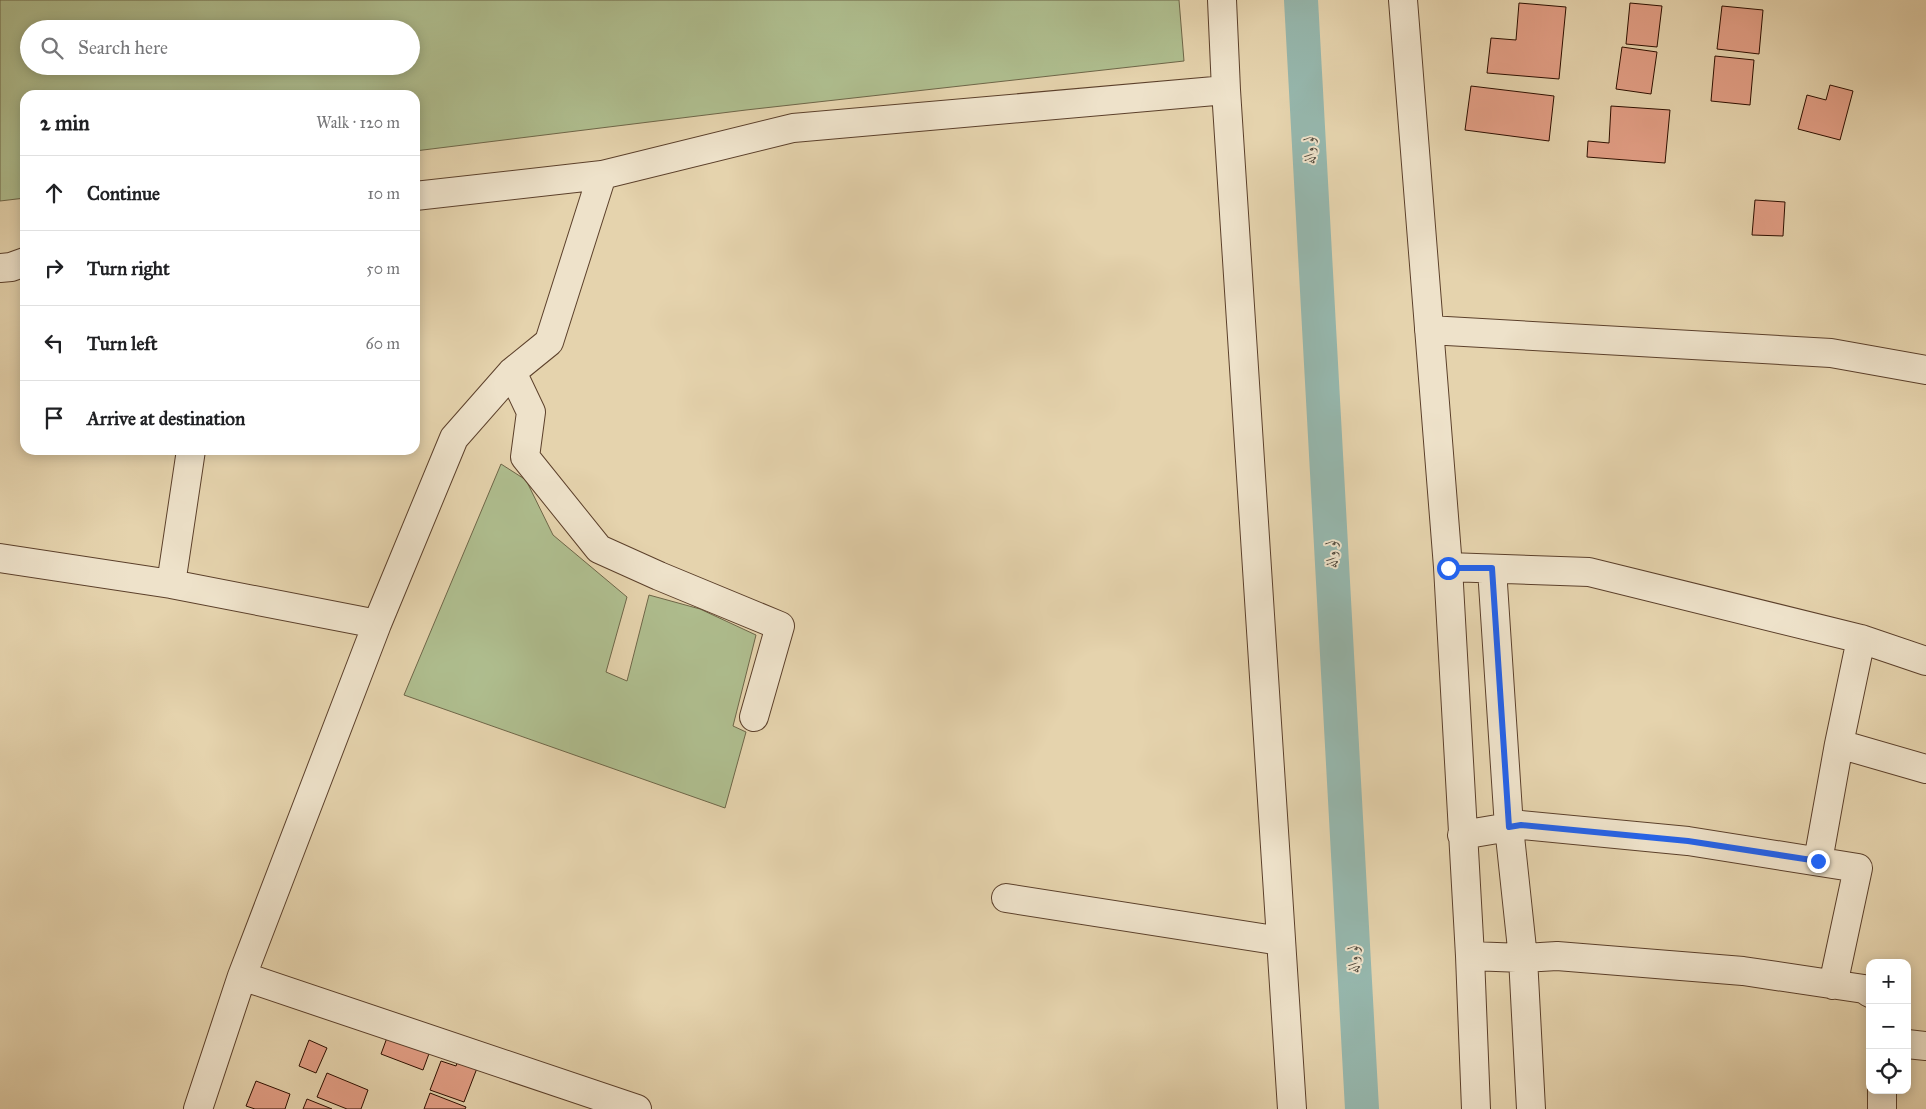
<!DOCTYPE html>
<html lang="en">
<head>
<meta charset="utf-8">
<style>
	:root { --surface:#fff; --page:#f6f6f6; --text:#202124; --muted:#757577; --line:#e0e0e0 }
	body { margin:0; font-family:"IM FELL Great Primer",Amiri,serif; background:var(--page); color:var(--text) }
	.controls { position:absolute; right:15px; bottom:15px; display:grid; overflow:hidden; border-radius:10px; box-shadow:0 2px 12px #0003 }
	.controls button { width:45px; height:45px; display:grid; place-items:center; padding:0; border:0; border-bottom:1px solid var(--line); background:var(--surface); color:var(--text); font:25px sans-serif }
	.stop { position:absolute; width:15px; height:15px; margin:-11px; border:4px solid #2563eb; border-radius:50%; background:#fff }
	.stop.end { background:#2563eb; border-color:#fff; box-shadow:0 1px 5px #0008 }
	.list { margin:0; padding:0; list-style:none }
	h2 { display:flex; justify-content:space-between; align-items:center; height:65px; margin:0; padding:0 20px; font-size:21px }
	h2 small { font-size:16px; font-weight:400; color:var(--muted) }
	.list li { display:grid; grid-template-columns:32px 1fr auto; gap:15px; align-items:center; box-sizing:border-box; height:75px; padding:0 20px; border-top:1px solid var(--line) }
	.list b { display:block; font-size:19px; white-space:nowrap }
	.list em { font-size:16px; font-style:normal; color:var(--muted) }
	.icon { flex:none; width:28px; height:28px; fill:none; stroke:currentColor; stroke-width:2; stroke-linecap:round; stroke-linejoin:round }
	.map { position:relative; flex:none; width:1926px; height:1109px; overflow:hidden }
	.search { position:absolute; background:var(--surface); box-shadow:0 2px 12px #0003; left:20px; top:20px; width:400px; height:55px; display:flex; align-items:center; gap:12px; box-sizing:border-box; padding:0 18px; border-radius:28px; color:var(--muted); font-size:19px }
	.panel { position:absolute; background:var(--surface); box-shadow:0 2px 12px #0003; left:20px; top:90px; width:400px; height:365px; border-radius:15px }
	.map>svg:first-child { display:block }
	.green { fill:#afbe8f; stroke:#6e6648; fill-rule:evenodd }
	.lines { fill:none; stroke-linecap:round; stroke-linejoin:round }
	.canal { stroke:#96b7ad; stroke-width:34 }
	.building { fill:#e29e85; stroke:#2e0f00 }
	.minor-casing { stroke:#5c402b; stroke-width:30 }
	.minor { stroke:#eee2ca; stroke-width:28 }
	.route { stroke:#2563eb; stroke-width:6 }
	.labels { text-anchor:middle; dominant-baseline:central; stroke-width:4; stroke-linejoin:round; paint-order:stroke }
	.water-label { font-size:15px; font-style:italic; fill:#524a3d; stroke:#eee2ca }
</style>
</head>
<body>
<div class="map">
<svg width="1926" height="1109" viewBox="0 0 1926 1109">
	<rect width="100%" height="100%" fill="#e5d3ad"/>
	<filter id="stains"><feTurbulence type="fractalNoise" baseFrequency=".004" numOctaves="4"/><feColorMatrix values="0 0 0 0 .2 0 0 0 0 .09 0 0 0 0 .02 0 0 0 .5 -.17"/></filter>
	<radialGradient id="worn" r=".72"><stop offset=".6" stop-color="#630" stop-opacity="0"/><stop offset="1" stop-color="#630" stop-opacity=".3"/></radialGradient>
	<path class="green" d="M0 0H1179L1184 61 746 110 415 151V95H25V198L0 201ZM29 29H411V66H29Z
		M501 464 526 480 553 535 627 597 606 672 627 681 649 595 700 609 756 635 733 726 746 732 725 808 404 695Z"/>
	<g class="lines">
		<path class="canal" d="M1301 0 1362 1109"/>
	</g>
	<path class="building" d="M1519 3 1566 7 1559 79 1487 73 1491 38 1516 40Z
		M1630 3 1662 6 1657 47 1626 44Z
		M1722 6 1763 10 1759 54 1717 49Z
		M1622 47 1657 52 1651 94 1616 89Z
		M1715 56 1754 60 1750 105 1711 101Z
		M1830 85 1853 91 1840 140 1798 129 1807 95 1826 100Z
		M1471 86 1554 96 1549 141 1465 130Z
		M1611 106 1670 110 1665 163 1587 157 1588 141 1609 143Z
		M1755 200 1785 202 1783 236 1752 235Z
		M388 1035 430 1051 423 1070 381 1054Z
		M309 1040 327 1048 316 1073 299 1066Z
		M460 1055 479 1063 464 1102 430 1090 441 1061 456 1066Z
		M327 1073 368 1090 361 1109H347L317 1097Z
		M256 1081 290 1094 285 1109H255L246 1106Z
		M430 1093 466 1107 465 1109H424Z
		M307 1099 332 1109H303Z"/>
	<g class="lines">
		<defs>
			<path id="minor" d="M1222 0 1226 90 1292 1109
				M1403 0 1448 567 1470 956 1476 1109
				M415 196 602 175 793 128 1226 90
				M0 268 11 267 25 262
				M1429 330 1831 353 1926 370
				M512 372 531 412 525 457 599 549 659 576 780 626 754 717
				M0 558 171 584 377 624
				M1448 567 1589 572 1861 639 1926 661
				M1492 569 1509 827 1523 958 1531 1109
				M171 584 191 450
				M1839 744 1926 769
				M1462 835 1521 825 1688 841 1858 868 1833 985
				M1818 861 1839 744 1861 639
				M1006 898 1281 941
				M1470 956 1523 958 1557 956 1743 971 1864 989 1870 993
				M242 976 637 1109
				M1907 1044 1926 1046
				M1882 1090V1109
				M198 1109 242 976 377 624 454 438 512 372 549 342 602 175"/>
		</defs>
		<use href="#minor" class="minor-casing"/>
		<use href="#minor" class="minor"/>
	</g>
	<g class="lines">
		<path class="route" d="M1448 568H1492L1509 827 1521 825 1688 841 1818 861"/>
	</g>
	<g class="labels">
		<g class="water-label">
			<text transform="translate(1309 150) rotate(-93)">لو واله</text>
			<text transform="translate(1331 554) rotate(-93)">لو واله</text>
			<text transform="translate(1353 959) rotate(-93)">لو واله</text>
		</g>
	</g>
	<rect width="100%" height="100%" filter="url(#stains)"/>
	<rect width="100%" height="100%" fill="url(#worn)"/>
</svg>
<div class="controls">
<button>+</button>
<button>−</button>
<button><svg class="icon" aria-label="locate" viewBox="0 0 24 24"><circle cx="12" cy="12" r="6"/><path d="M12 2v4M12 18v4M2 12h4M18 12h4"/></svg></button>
</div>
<div class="stop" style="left:1448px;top:568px"></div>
<div class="stop end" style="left:1818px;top:861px"></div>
<div class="search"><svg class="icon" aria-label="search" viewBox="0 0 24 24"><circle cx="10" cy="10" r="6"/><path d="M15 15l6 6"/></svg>Search here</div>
<section class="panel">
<h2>2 min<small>Walk · 120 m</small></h2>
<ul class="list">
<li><svg class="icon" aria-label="ahead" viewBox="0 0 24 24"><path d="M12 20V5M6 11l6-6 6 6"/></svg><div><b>Continue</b></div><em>10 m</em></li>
<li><svg class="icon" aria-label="right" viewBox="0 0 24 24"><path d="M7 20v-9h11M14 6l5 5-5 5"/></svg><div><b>Turn right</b></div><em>50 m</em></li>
<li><svg class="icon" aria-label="left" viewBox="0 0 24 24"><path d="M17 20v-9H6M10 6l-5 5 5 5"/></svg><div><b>Turn left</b></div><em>60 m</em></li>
<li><svg class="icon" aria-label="arrive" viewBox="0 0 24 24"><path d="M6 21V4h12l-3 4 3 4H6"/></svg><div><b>Arrive at destination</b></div></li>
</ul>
</section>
</div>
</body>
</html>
